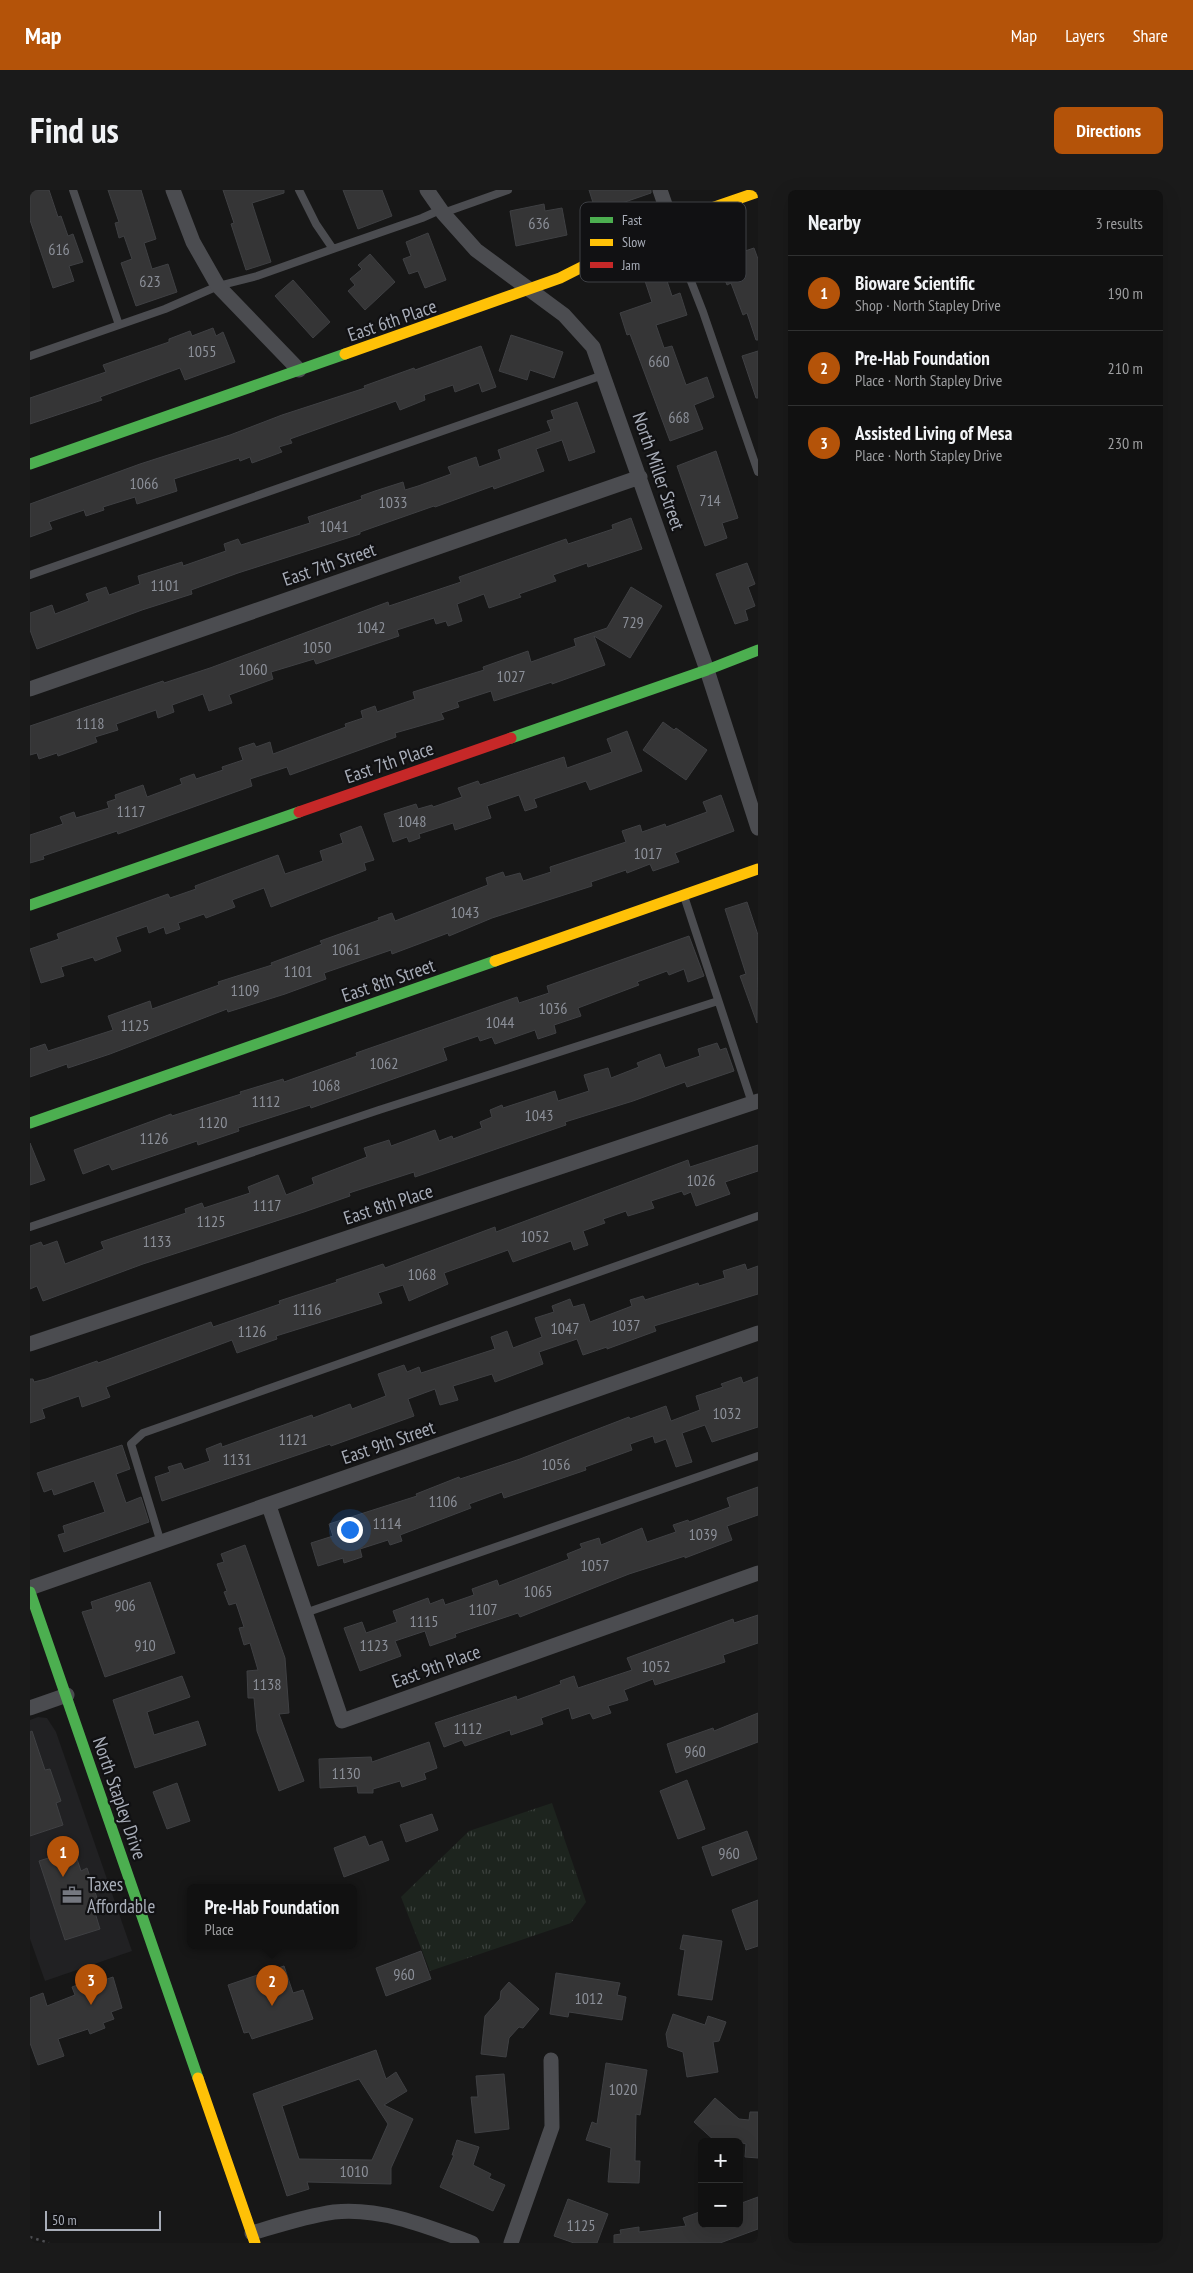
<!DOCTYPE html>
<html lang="en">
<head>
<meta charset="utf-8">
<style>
	:root { --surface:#111; --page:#1a1a1a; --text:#f1f3f6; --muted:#9c9d9f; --line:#303131; --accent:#b45309 }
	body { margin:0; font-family:"PT Sans Narrow",sans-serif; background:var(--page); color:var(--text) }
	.controls { position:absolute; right:15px; bottom:15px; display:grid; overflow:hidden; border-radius:8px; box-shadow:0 5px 20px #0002 }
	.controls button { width:45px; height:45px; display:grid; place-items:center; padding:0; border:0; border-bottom:1px solid var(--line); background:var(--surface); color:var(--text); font:25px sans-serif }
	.scale { position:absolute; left:15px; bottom:12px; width:116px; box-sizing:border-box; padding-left:5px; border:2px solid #a8adb8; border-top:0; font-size:14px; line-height:18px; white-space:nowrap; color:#a8adb8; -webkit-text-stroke:4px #111113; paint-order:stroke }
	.you { position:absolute; left:319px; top:1339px; width:18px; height:18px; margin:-12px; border:4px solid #fff; border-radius:50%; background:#1a73e8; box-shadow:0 0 0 8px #1a73e833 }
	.badge { display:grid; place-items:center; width:32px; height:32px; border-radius:50%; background:var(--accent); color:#fff; font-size:16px; font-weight:700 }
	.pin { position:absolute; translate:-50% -41px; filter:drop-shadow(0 1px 2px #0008) }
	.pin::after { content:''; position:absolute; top:26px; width:18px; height:15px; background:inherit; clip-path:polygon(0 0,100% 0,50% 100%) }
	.popup { position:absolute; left:157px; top:1694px; width:170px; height:65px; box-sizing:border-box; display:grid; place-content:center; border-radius:8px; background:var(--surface); filter:drop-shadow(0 1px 4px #0005); font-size:16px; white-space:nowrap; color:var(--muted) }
	.popup b { font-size:19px; color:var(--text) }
	.popup::after { content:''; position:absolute; left:50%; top:100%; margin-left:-10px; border:10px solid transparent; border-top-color:var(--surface) }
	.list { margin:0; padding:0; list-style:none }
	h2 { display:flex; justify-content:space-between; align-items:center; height:65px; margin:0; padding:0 20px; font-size:21px }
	h2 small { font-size:16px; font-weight:400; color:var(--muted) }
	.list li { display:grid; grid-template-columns:32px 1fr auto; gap:15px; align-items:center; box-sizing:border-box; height:75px; padding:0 20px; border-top:1px solid var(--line) }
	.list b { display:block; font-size:19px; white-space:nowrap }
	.list p { margin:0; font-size:16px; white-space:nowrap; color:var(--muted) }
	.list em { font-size:16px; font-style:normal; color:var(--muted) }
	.map { position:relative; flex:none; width:728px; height:2053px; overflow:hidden; border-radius:8px }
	header { display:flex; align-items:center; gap:30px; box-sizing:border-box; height:70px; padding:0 25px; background:var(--accent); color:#fff }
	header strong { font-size:24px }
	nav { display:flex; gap:28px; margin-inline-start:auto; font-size:18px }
	.intro { display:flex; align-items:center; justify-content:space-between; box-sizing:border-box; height:120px; padding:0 30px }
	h1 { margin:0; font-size:35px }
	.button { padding:12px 22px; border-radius:8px; background:var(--accent); color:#fff; font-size:18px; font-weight:700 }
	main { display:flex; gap:30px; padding:0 30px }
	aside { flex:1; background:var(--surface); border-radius:8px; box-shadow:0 5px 20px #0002 }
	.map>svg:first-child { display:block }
	.built { fill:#212123 }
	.grass { fill:url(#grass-tufts) }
	.building { fill:#353536; stroke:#3f4043; fill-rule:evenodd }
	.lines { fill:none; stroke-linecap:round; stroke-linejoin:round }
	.path { stroke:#4d4e52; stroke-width:2.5; stroke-dasharray:2.5 4; stroke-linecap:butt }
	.lane { stroke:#4b4c50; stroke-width:8 }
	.street { stroke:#4b4c50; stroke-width:15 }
	.fast { stroke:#4caf50; stroke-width:11 }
	.slow { stroke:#ffc107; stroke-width:11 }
	.jam { stroke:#c62828; stroke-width:11 }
	.labels { text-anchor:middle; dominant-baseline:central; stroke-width:4.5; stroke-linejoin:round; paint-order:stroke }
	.number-label { font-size:16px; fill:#8b8f98 }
	.street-label { font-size:19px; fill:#a8adb8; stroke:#111113 }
	.poi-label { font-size:19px; fill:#a8adb8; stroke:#111113; text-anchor:start }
	.key { fill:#111113; stroke:#3e4045; stroke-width:1 }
	.key-label { font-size:14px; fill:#a8adb8 }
</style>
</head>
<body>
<header>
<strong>Map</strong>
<nav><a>Map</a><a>Layers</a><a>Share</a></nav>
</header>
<div class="intro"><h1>Find us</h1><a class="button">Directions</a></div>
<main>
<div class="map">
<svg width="728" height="2053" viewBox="0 0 728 2053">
	<defs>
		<pattern id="grass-tufts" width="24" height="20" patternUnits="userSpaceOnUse" patternTransform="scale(1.25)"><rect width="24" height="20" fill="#1d241e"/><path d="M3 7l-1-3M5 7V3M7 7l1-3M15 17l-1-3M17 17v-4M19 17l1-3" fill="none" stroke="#3b413d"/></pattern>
	</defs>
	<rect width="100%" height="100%" fill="#171717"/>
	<path class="built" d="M8 1527 17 1528 26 1542 102 1761 15 1791 0 1749V1530Z"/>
	<path class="grass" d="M522 1613 556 1712 541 1733 400 1781 371 1707 439 1641Z"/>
	<path class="building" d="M0 0H19L28 27 31 26 38 46 43 44 53 72 39 76 44 91 23 98 0 30Z
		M78 0H111L126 49 114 53 122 79 138 74 147 102 106 116 91 73 102 69 94 46 89 48 85 33 89 32Z
		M193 0H254V3L222 13 241 72 216 80 201 34 204 33Z
		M313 0H352L362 26 328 39Z
		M559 0H621V3L566 22Z
		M514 14 515 21 532 18 537 45 486 56 480 21Z
		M398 43 416 90 395 98 388 81 379 84 373 69 381 66 376 52Z
		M707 48 712 62 724 58 728 69V150H726L717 123 713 125 701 93 697 95 682 57Z
		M340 64 365 92 335 120 318 101 325 95 320 89 332 79 328 75Z
		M633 79 642 106 650 103 657 125 626 135 634 158 642 156 656 195 677 187 684 207 664 215 673 239 640 251 600 144 597 145 590 123 622 112 613 85Z
		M263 90 300 132 283 148 245 106Z
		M183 138 186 146 193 142 205 172 155 190 150 178 70 207 72 210 0 234V208L76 182 73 175 139 152V149L160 141 162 146Z
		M481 145 533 162 524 188 500 180 497 190 469 181Z
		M451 156 466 197 452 202 449 193 425 202 423 195 394 205 395 210 370 220 366 211 260 249 262 253 249 257 252 262 222 273 220 267 210 271 209 268 144 289 147 301 107 314 105 307 73 317 74 320 56 326 54 320 19 332 22 339 0 347V314L110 274 200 245 252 225 335 198 334 196 384 178 385 180Z
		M728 161V208H726L712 166Z
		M547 212 565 262 539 271 532 250 506 259 514 281 464 299 463 296 405 317 404 316 330 342V344L208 383 161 400 162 404 112 420 7 459 0 440V423L22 415 25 424 59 411 56 404 76 397 79 405 110 394 108 386 152 372 153 376 196 361 194 354 208 349 211 355 280 333 278 327 332 309 331 306 345 301 373 292 375 300 388 296 421 284 418 277 446 267 449 277 471 269 468 260 521 241 517 231 524 229 521 221Z
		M686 261 708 328 692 333 697 348 675 356 647 276Z
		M601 328 612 359 558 377 557 373 523 385 526 391 489 404 491 407 459 418 454 404 427 414 432 431 418 436 416 431 406 434 404 428 367 440 369 446 286 474 284 469 241 482 243 489 199 505 202 513 179 521 173 504 142 515 144 522 128 528 126 520 86 534 88 540 65 547 67 552 28 566 27 563 9 569 7 563 0 565V536L133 491 134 493 180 478 358 412 359 416 431 392 429 387 536 349 538 354 583 339 582 335Z
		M717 373 725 394 718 397 725 416 715 420 718 430 705 434 686 384Z
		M601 397 632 416 600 468 564 446 575 475 522 494V492L464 511 461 501 427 512 429 517 411 523 414 529 365 543 366 547 260 585 257 577 220 589 222 596 88 644 87 641 13 666 14 669 0 673V645L33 634 30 627 44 622 46 628 79 618 77 612 86 609 85 605 113 595 117 607 152 594 150 589 164 584 166 589 193 580 192 577 213 570 209 558 224 553 226 557 240 552 243 564 316 537 315 534 333 528 331 521 345 516 347 522 385 509 383 502 454 480 453 477 498 461 501 472 546 456 544 449 577 438Z
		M633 532 644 540 646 538 677 560 656 590 613 560Z
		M597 541 612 581 560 600 556 591 504 609 507 617 495 621 489 605 457 616 461 628 425 640 423 633 389 644 390 648 379 652 377 647 363 652 354 624 386 614 388 619 402 615 403 617 432 607 428 598 448 591 450 595 534 567 537 578 582 562 577 549Z
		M691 605 704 641 645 663 649 672 623 681 620 674 597 683 596 680 561 692 562 696 462 728 419 746 418 743 362 764 361 760 294 783 296 789 255 804 198 822 197 819 80 864 38 878 37 874 0 887V859L15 854 18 861 83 840 78 826 120 811 122 819 189 795 188 792 242 775 241 773 292 754 290 751 349 730 348 728 362 723 365 731 458 695 456 688 473 682 475 687 490 683 493 691 521 682 520 677 596 652 592 641 610 635 612 642 635 634 636 637 677 622 673 612Z
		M331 636 344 670 334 673 336 680 241 717 234 698 202 710 205 717 176 728 174 724 148 733 150 739 136 744 134 737 119 743 117 736 86 747 91 761 65 771 63 767 31 777 34 786 11 793 0 759 29 749 27 744 138 704 140 708 166 699 165 696 248 665 255 684 293 671 290 661 313 653 310 644Z
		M717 712 728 745 727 833 710 786 716 784 695 719Z
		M659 746 674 786 658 792 654 779 639 785 637 781 607 792 609 795 548 818 551 826 524 835 526 843 508 849 505 840 465 854 462 847 450 851 448 846 413 858 417 870 281 918 280 915 208 938 209 941 168 955 167 951 82 980 79 974 53 984 44 960 141 924 142 926 211 904 210 902 253 889 254 892 327 866 326 863 487 807 489 813 519 803 517 796Z
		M687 853 690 860 696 858 704 881 657 897 655 892 603 911 535 932 536 935 385 987 384 982 319 1003 320 1006 274 1022 113 1074 13 1111 7 1096 0 1099V1056L11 1052 13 1056 27 1051 35 1074 74 1059 71 1052 156 1023 155 1019 172 1013 174 1018 220 1003 218 997 248 985 256 1005 284 994 282 988 337 967 334 958 359 950 361 956 405 940 409 951 422 946 423 949 452 938 450 932 462 927 460 920 472 915 473 918 525 901 528 911 559 901 554 885 578 878 581 888 609 877 607 873 630 864 635 878 670 866 668 859Z
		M0 953 15 990 0 995Z
		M728 955V981L695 992 700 1004 666 1016 661 1002 654 1005 652 1001 621 1011 624 1018 598 1026 596 1021 573 1029 575 1033 553 1041 558 1055 544 1060 541 1051 483 1072 478 1060 414 1083 418 1094 379 1111 373 1095 348 1103 352 1113 246 1146 247 1149 207 1163 202 1150 76 1197 80 1207 52 1217 49 1206 12 1219 15 1228 0 1233V1189H3L4 1192 16 1189 67 1171 68 1173 181 1132 183 1137 250 1114 249 1111 307 1092 306 1090 353 1074 355 1078 465 1037 466 1042 658 970 660 977Z
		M715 1074 717 1080 728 1076V1104L624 1136 626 1141 577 1159V1157L553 1165 547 1149 509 1162 513 1174 465 1192 462 1184 423 1196 428 1210 410 1215 405 1199 378 1209 384 1226 301 1256 300 1254 132 1311 125 1287 140 1282 138 1277 151 1273 154 1280 180 1271 176 1259 191 1253 192 1257 282 1225 283 1228 320 1214 322 1219 356 1206 348 1184 374 1175 377 1182 389 1177 391 1183 465 1159 461 1147 477 1141 483 1158 512 1147 505 1128 524 1122 522 1116 540 1109 543 1117 554 1114 560 1132 602 1116 600 1110 613 1106 615 1110 668 1093 669 1096 695 1088 693 1081Z
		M711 1187 713 1193 728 1187V1237L682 1252 675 1235 652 1243 662 1272 646 1277 636 1249 625 1253 623 1246 600 1254 602 1260 555 1277 556 1280 474 1308 472 1302 439 1314 441 1318 370 1345 372 1351 360 1355 358 1350 330 1359 332 1367 314 1373 313 1368 288 1376 281 1353 303 1346 299 1334 387 1306 386 1304 429 1287 430 1289 490 1269 599 1227 600 1229 636 1216 641 1231 670 1220 666 1206 693 1197 691 1194Z
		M92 1255 100 1279 86 1284 96 1313 111 1307 119 1332 34 1362 28 1345 35 1343 33 1336 75 1322 64 1291 24 1305 22 1299 14 1302 7 1283Z
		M728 1297V1325L697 1336 702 1350 655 1368V1366L599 1384 490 1427 488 1423 425 1444 426 1447 400 1456 395 1441 365 1451 371 1466 330 1481 314 1438 332 1432 336 1443 367 1432 363 1421 398 1408 400 1414 413 1409 415 1415 444 1405 442 1399 467 1390 469 1396 539 1369 537 1364 552 1358 550 1354 569 1348 571 1355 612 1338 617 1352 646 1342 643 1335 658 1330 659 1332 700 1317 697 1308Z
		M215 1355 255 1468 259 1523 249 1524 274 1591 249 1601 227 1541 224 1508H218L217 1481 228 1480 220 1453 214 1455 209 1438 214 1437 206 1413 199 1415 194 1402 197 1401 187 1374 194 1372 191 1364Z
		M120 1392 145 1463 75 1487 52 1422 63 1419 61 1412Z
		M728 1425V1453L693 1465 695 1472 625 1495 623 1489 594 1500 598 1510 578 1516 581 1523 563 1529 560 1523 542 1529 539 1518 511 1528 513 1534 481 1545 480 1540 435 1556 432 1550 414 1557 405 1533 486 1506 487 1510 531 1494 530 1491 544 1486 548 1498 602 1480 597 1468 703 1429 704 1433Z
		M152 1486 160 1507 117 1522 124 1545 168 1531 176 1555 105 1578 83 1510Z
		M728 1523V1552L646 1583 637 1554 683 1538 684 1541Z
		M2 1541 15 1580 20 1579 31 1611 26 1613 33 1635 0 1646V1542Z
		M399 1552 407 1578 394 1583 396 1589 372 1597 370 1591 343 1599V1603H328L327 1596 290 1598 289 1569 341 1567 342 1572Z
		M657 1590 675 1639 648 1649 630 1601Z
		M147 1593 160 1631 137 1639 123 1602Z
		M402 1624 408 1640 376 1652 370 1635Z
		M717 1641 727 1669 682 1686 672 1657Z
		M335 1646 339 1656 352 1651 359 1670 314 1687 304 1658Z
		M44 1660 51 1681 57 1678 69 1714 63 1716 70 1739 35 1750 9 1671Z
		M728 1710V1756L716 1760 702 1720Z
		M653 1745 692 1751 682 1810 648 1805 655 1760 650 1759Z
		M391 1761 401 1789 356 1806 346 1778Z
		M254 1776 263 1803 273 1800 283 1829 222 1849 219 1842 214 1843 198 1795Z
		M526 1783 590 1793 587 1805 596 1807 592 1830 539 1822 538 1827 520 1824Z
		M83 1787 92 1818 81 1822 84 1829 73 1833 75 1838 60 1844 58 1839 28 1849 34 1866 8 1875 0 1853V1808L13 1803 17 1816 45 1805 42 1797 55 1792 56 1796Z
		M479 1792 509 1819 493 1838 489 1837 479 1848 476 1867 451 1864 455 1826 470 1809 471 1801Z
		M643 1824 675 1835 678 1826 696 1832 689 1851 683 1852 688 1882 657 1887 653 1862 638 1857 636 1844Z
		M346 1860 356 1889 366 1882 377 1901 354 1915 383 1929 361 1978V1994L277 1992 279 1999 257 2006 223 1904ZM329 1889 358 1934 342 1970 269 1969 252 1916Z
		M576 1873 617 1880 610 1925 606 1924 605 1971H610L609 1993 578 1992 581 1958 556 1950 562 1932 567 1934Z
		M474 1884 479 1939 445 1943 441 1907H448L446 1886Z
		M685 1908 709 1929 719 1930 720 1922H728V1968L715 1967 716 1954 709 1952H686L664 1932Z
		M427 1950 449 1957 443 1975 461 1984 459 1988 475 1995 463 2021 410 1997 424 1965H422Z
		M728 2007V2039L690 2053H584V2045L591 2044 590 2040 609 2037V2042L656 2036 653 2028 672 2021V2034H709V2014Z
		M538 2009 578 2024 567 2053H544L524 2046Z"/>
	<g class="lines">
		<path class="path" d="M0 2047 19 2053"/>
		<path class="lane" d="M43 0 89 135
			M269 0 286 34 303 59 392 28 410 20
			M413 23 478 0
			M641 32 655 76 673 122 728 282
			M0 166 135 119 188 96 227 86 303 59
			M0 385 573 185
			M654 706 722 913
			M0 1037 349 920 688 811
			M131 1353 101 1254 113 1243 728 1026
			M275 1423 728 1266"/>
		<path class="street" d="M143 0 163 52 188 96 269 180
			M397 0 413 23 446 60 534 125 563 157 677 480 728 638
			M630 0 641 32
			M0 499 610 287
			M0 1154 728 911
			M239 1316 312 1531 728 1383
			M0 1398 728 1143
			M0 1518 37 1505
			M222 2043C249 2035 276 2026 304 2022 351 2017 399 2037 442 2053
			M481 2053 522 1937 521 1870"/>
		<path class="fast" d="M0 274 315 164
			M481 548 677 480 728 460
			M0 715 269 622
			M0 933 465 771
			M0 1402 168 1888"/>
		<path class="slow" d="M315 164 530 88 641 32 728 2
			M465 771 728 679
			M168 1888 225 2053"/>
		<path class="jam" d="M269 622 481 548"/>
	</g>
	<defs>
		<symbol id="office-bare" viewBox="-9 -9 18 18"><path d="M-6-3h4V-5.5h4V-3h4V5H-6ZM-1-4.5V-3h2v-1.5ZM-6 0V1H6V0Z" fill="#757880" stroke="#111113" stroke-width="2.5" paint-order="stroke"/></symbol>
	</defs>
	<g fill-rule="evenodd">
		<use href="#office-bare" x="28" y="1691" width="28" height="28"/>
	</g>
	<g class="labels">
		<g class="number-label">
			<text x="509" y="33">636</text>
			<text x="29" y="59">616</text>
			<text x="120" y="91">623</text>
			<text x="172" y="161">1055</text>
			<text x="629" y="171">660</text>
			<text x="649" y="227">668</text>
			<text x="114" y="293">1066</text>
			<text x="680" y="310">714</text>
			<text x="363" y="312">1033</text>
			<text x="304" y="336">1041</text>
			<text x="135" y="395">1101</text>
			<text x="603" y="432">729</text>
			<text x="341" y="437">1042</text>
			<text x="287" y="457">1050</text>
			<text x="223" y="479">1060</text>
			<text x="481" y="486">1027</text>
			<text x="60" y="533">1118</text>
			<text x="101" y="621">1117</text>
			<text x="382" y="631">1048</text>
			<text x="618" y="663">1017</text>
			<text x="435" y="722">1043</text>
			<text x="316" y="759">1061</text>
			<text x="268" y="781">1101</text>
			<text x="215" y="800">1109</text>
			<text x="523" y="818">1036</text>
			<text x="470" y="832">1044</text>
			<text x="105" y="835">1125</text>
			<text x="354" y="873">1062</text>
			<text x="296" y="895">1068</text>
			<text x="236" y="911">1112</text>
			<text x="509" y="925">1043</text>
			<text x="183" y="932">1120</text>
			<text x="124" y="948">1126</text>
			<text x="671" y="990">1026</text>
			<text x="237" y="1015">1117</text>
			<text x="181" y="1031">1125</text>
			<text x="505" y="1046">1052</text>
			<text x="127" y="1051">1133</text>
			<text x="392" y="1084">1068</text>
			<text x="277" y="1119">1116</text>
			<text x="596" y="1135">1037</text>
			<text x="535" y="1138">1047</text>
			<text x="222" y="1141">1126</text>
			<text x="697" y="1223">1032</text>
			<text x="263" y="1249">1121</text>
			<text x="207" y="1269">1131</text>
			<text x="526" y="1274">1056</text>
			<text x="413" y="1311">1106</text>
			<text x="357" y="1333">1114</text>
			<text x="673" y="1344">1039</text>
			<text x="565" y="1375">1057</text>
			<text x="508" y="1401">1065</text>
			<text x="95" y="1415">906</text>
			<text x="453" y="1419">1107</text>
			<text x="394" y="1431">1115</text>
			<text x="115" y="1455">910</text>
			<text x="344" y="1455">1123</text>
			<text x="626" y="1476">1052</text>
			<text x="237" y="1494">1138</text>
			<text x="438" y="1538">1112</text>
			<text x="665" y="1561">960</text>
			<text x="316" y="1583">1130</text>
			<text x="699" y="1663">960</text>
			<text x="374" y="1784">960</text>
			<text x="559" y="1808">1012</text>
			<text x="593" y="1899">1020</text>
			<text x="324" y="1981">1010</text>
			<text x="551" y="2035">1125</text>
		</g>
		<g class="street-label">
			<text transform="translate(362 130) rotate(-19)">East 6th Place</text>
			<text transform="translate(629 281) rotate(71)">North Miller Street</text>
			<text transform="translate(299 374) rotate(-19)">East 7th Street</text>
			<text transform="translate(359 572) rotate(-19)">East 7th Place</text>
			<text transform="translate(358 790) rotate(-19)">East 8th Street</text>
			<text transform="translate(358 1014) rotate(-18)">East 8th Place</text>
			<text transform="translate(358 1252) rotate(-19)">East 9th Street</text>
			<text transform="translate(406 1476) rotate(-20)">East 9th Place</text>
			<text transform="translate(90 1608) rotate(71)">North Stapley Drive</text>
		</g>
		<g class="poi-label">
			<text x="57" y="1694">Taxes<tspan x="57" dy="22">Affordable</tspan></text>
		</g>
	</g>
	<rect x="550" y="12" width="166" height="80" rx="8" class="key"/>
	<rect x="560" y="27" width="23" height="6" fill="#4caf50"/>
	<rect x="560" y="49" width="23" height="7" fill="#ffc107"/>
	<rect x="560" y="72" width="23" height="6" fill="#c62828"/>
	<g class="key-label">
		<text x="592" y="35">Fast</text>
		<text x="592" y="57">Slow</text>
		<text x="592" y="80">Jam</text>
	</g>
</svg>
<div class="controls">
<button>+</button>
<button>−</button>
</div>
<div class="scale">50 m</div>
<div class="you"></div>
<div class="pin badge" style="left:33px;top:1687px">1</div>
<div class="pin badge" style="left:242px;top:1816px">2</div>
<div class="popup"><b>Pre-Hab Foundation</b>Place</div>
<div class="pin badge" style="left:61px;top:1815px">3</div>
</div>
<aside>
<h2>Nearby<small>3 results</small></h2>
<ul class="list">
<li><span class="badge">1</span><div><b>Bioware Scientific</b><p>Shop · North Stapley Drive</p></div><em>190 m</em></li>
<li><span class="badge">2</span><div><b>Pre-Hab Foundation</b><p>Place · North Stapley Drive</p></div><em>210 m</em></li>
<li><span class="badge">3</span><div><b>Assisted Living of Mesa</b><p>Place · North Stapley Drive</p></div><em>230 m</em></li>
</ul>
</aside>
</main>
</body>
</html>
